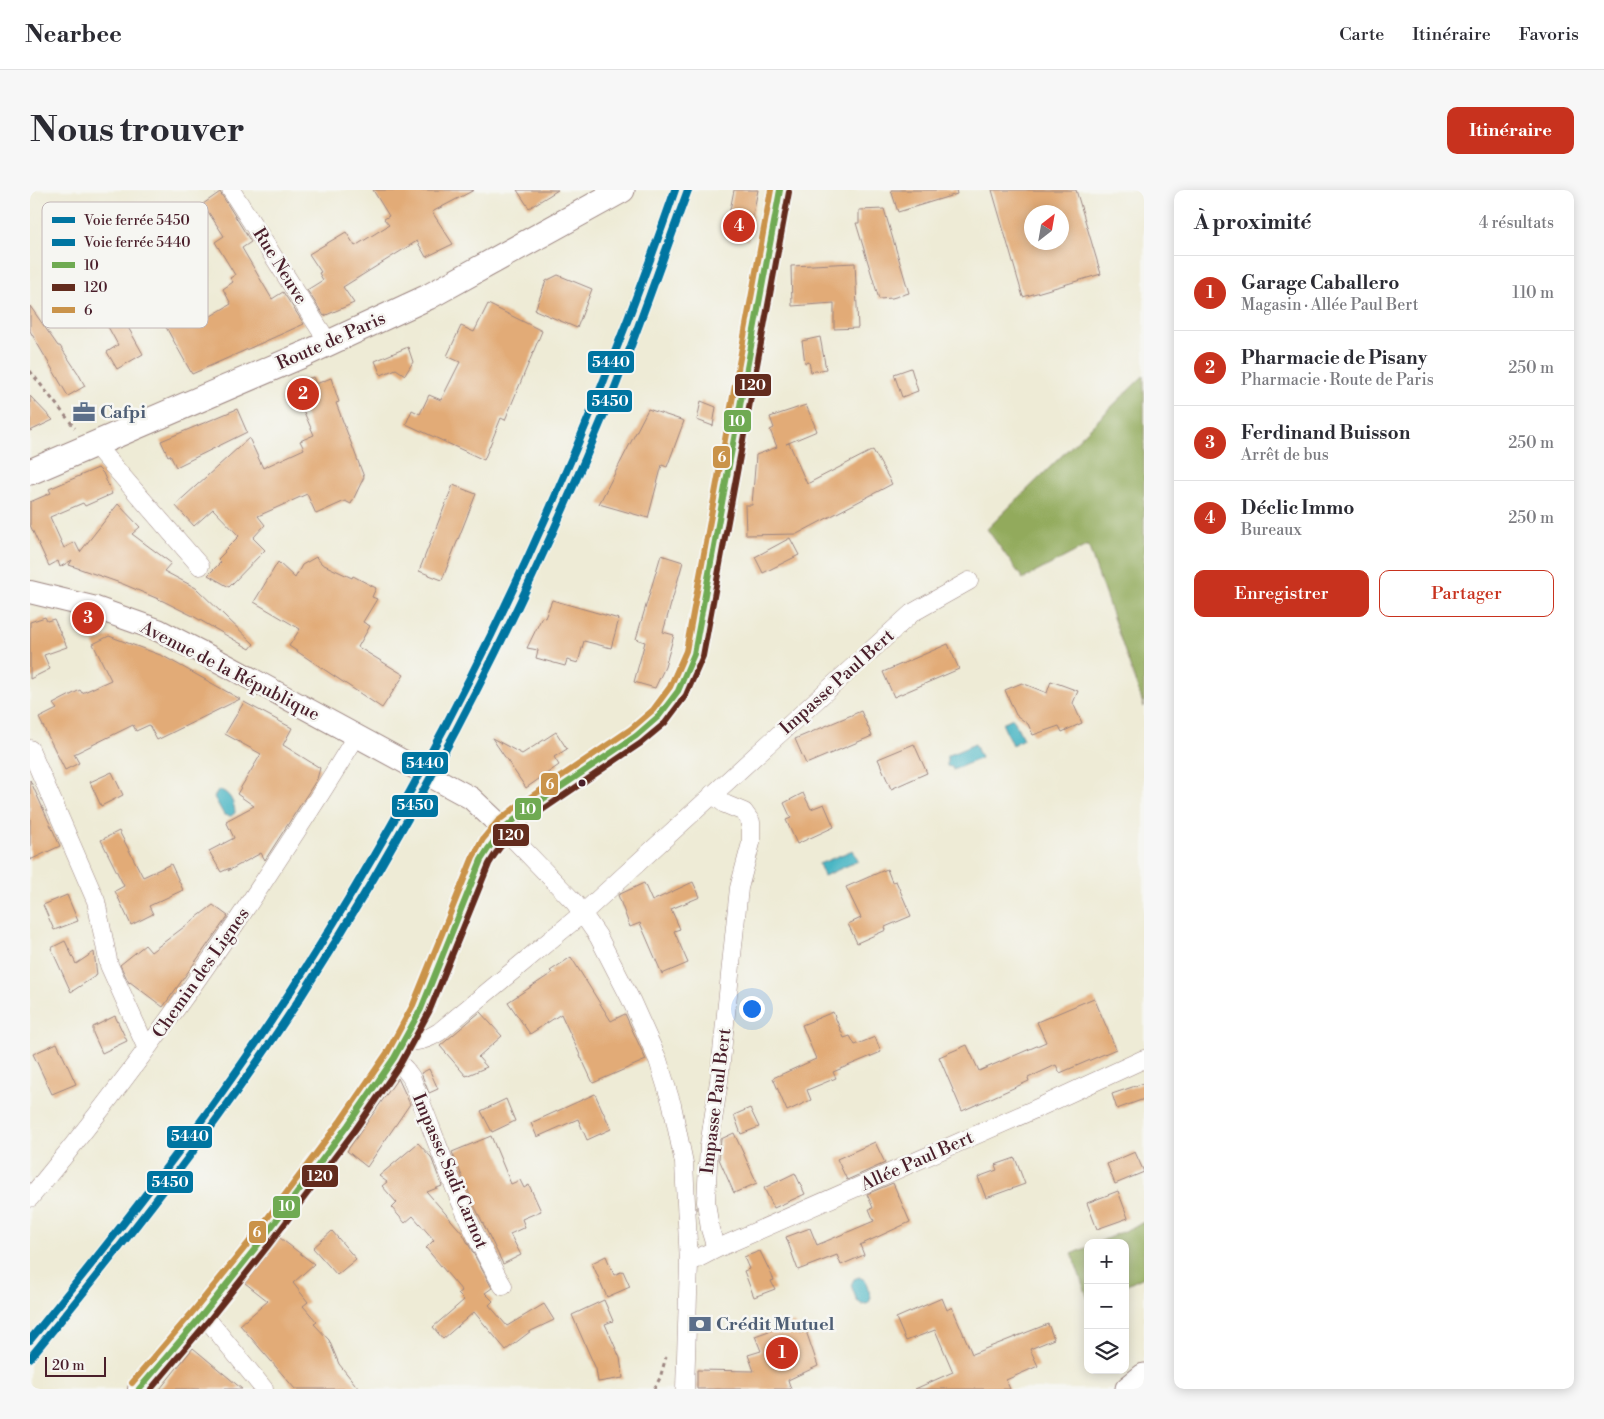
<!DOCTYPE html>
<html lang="fr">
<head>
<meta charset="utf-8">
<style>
	:root { --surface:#fff; --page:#f7f7f7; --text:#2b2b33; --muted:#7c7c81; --line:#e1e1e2; --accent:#c8321e }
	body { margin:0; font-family:"Libre Bodoni",serif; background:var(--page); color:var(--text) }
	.controls { position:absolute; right:15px; bottom:15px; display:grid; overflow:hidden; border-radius:10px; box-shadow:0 2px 12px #0003 }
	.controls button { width:45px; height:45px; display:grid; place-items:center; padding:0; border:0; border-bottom:1px solid var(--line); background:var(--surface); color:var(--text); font:25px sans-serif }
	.compass { position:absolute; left:994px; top:15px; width:45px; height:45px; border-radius:50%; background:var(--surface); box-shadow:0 2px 12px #0003; rotate:31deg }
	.scale { position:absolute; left:15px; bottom:12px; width:61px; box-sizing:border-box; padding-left:5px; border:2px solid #4a1f2b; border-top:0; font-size:14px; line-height:18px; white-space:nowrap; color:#4a1f2b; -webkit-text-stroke:4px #f6f6f2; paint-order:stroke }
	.you { position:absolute; left:721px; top:818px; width:18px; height:18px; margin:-12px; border:4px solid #fff; border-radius:50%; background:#1a73e8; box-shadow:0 0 0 8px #1a73e833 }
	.badge { display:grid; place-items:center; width:32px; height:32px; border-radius:50%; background:var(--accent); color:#fff; font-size:16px; font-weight:700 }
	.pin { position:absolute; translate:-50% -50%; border:2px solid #fff; box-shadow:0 1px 5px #0006 }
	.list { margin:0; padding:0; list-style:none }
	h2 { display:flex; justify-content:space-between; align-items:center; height:65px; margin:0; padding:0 20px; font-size:21px }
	h2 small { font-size:16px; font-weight:400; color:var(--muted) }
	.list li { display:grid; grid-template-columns:32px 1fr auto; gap:15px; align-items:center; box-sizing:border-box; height:75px; padding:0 20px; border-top:1px solid var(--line) }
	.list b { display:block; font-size:19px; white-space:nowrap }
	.list p { margin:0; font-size:16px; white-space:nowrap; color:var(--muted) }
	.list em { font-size:16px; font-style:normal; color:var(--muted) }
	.actions { display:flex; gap:10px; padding:15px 20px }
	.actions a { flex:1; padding:11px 0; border:1px solid var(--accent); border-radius:10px; text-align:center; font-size:18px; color:var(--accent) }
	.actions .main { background:var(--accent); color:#fff }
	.icon { flex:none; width:28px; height:28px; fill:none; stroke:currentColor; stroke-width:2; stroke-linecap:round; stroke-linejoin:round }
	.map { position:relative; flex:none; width:1114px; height:1199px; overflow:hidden; border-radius:10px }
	header { display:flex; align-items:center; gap:30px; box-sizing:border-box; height:70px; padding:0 25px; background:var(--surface); border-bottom:1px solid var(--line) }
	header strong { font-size:24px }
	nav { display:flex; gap:28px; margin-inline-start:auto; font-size:18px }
	.intro { display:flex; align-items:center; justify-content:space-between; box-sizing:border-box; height:120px; padding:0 30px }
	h1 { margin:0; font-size:35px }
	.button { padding:12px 22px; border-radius:10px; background:var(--accent); color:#fff; font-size:18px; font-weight:700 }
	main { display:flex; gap:30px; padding:0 30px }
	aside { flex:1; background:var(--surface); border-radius:10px; box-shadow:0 2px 12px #0003 }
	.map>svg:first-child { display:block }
	.forest { fill:#92aa5c; stroke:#6e6444 }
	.water { fill:#49b6c4; stroke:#4a6a78 }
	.building { fill:#e2ab77; fill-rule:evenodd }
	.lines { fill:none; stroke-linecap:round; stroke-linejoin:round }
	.minor-casing { stroke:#9c8580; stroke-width:19 }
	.tertiary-casing { stroke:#9c8580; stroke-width:24 }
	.secondary-casing { stroke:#9c8580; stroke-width:27 }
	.path { stroke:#9c8580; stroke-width:3; stroke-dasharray:4 4; stroke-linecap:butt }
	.minor { stroke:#fff; stroke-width:18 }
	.tertiary { stroke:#fff; stroke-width:22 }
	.secondary { stroke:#fff; stroke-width:25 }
	.bus-1-casing { stroke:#f6f6f2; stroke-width:10 }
	.bus-2-casing { stroke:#f6f6f2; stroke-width:10 }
	.bus-3-casing { stroke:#f6f6f2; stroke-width:10 }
	.bus-1 { stroke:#6faa52; stroke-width:6 }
	.bus-2 { stroke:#632c1e; stroke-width:6 }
	.bus-3 { stroke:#ca934a; stroke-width:6 }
	.rail-1-casing { stroke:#f6f6f2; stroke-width:11 }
	.rail-2-casing { stroke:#f6f6f2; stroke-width:11 }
	.rail-1 { stroke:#0075a1; stroke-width:8 }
	.rail-2 { stroke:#0075a1; stroke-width:8 }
	.bus-dot { fill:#4a1f2b; stroke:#f6f6f2; stroke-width:2 }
	.labels { text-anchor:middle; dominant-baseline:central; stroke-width:5; stroke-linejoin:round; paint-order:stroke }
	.street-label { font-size:18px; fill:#4a1f2b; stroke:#f6f6f2 }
	.service-label { font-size:18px; font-weight:bold; fill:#4e5e75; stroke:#f6f6f2; text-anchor:start }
	.key { fill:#f6f6f2; stroke:#c2b6b6; stroke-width:1 }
	.key-label { font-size:14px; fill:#4a1f2b }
	.line-badge { stroke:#f6f6f2; stroke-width:2 }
	.badge-label { font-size:14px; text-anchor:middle; font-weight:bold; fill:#fff }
</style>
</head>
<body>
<header>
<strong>Nearbee</strong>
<nav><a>Carte</a><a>Itinéraire</a><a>Favoris</a></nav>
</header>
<div class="intro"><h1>Nous trouver</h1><a class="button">Itinéraire</a></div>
<main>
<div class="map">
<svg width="1114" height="1199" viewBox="0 0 1114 1199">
	<rect width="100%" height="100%" fill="#f6f6f2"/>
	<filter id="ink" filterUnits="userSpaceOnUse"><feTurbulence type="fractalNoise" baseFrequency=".02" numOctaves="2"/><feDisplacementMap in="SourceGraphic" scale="10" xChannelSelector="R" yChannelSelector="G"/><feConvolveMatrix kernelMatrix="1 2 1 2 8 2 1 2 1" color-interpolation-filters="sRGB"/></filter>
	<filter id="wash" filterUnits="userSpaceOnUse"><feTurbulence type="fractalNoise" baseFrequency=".0096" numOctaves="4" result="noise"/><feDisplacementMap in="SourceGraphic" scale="20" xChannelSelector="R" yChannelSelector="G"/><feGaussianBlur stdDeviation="1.12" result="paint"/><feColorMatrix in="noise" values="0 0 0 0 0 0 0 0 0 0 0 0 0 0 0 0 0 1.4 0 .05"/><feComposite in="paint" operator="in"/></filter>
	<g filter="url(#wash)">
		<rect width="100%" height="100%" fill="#eeebd6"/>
		<path class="forest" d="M1114 185V517L1058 355 993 389 957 339Z
			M1114 1032V1087L1095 1096V1053H1067Z
			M1058 1057V1109L1042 1064Z"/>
		<path class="water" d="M983 528 993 549 982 555 972 533Z
			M945 554 951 568 923 580 922 577 917 576V566Z
			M189 600C199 601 205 614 205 623L201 626 194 625 184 607Z
			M823 660 828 671 794 686 789 674Z
			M829 1087 835 1090 841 1107 839 1113 833 1115 827 1111 821 1095 824 1089Z"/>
		<g id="blocks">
			<path class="building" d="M343 0H444L402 22 423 54 396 67 387 51 313 97 324 113 294 126 277 100 293 90 289 83 291 82 279 64 316 42 325 56 359 35 354 29 359 26Z
				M487 0H528L499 18Z
				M704 0H728L718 50 695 45Z
				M861 0H926L927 4 868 22Z
				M962 0H1046L1071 84 993 107ZM1002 22H1032V52H1002Z
				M190 2 221 52 212 58 242 109 253 102 274 134 162 184 127 121 151 107 166 135 201 114 193 99 203 92 200 88 205 85 185 52 194 46 173 14Z
				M854 19 879 103 862 108 849 109 826 33H829V20Z
				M825 73 828 138 804 139V113L762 116 761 76Z
				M66 80 113 164 87 179 77 162 88 155 52 89Z
				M528 85 562 99 547 138 505 120 516 91Z
				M458 114 512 141 475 230 471 228 454 270 376 234 382 220 390 224 399 205 411 210 430 172 417 166 431 136 444 142Z
				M0 116 28 156H30L48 183 55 196 38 206 0 141Z
				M790 147 796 179 781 182 779 172 775 173 772 151Z
				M378 157 383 172 375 185 366 179 351 185 345 171Z
				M881 178 888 201 872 207 864 184Z
				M283 187 286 194 301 188 309 212 306 213 334 287 321 314 315 311 286 324 277 304 228 326 235 335 223 348 235 360 199 397 178 385 191 372 188 369 195 362 194 361 209 346 183 319 164 336 145 315 219 248 233 278 274 259 270 251 284 245 262 195Z
				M0 206 23 230 0 241Z
				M671 211 686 217 683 236 667 230Z
				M776 215 787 241 756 254 759 253 777 294 843 260 862 294 767 344 716 345 715 315H722L726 265 747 257 740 240 744 238 740 227Z
				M207 219 217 242 146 277 140 265 138 266 131 251Z
				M618 219 654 231 637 277 632 275 618 328 569 314Z
				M68 278 73 283 82 304 55 316 53 313 20 327 34 358 45 352 50 362 88 314 110 337 102 344 141 373 134 381 166 398 224 454 220 459 163 426 133 411 93 394 39 375 42 370 30 377 28 371 19 376 0 335V312L21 303 19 299Z
				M423 295 446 304 412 390 389 381Z
				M760 348 769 365 733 383 725 367Z
				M631 365 653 372 633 442 644 445 635 477 625 498 604 492 615 452 606 449Z
				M286 367 292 374 322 388 323 386 346 398 342 407 347 409 333 432 340 436 328 457 374 485 352 518 259 456 270 439 224 412 248 372 265 388 272 375Z
				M522 410 589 429 581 458 554 451 548 473 537 470 535 476 506 468 508 460 497 458 512 427 515 428Z
				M15 427 17 431 24 429 37 457 14 465 20 479 0 489V432Z
				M79 446 133 466 210 509 127 550 119 535 106 541 103 535 44 564 49 573 35 580 9 528 27 519 23 514 50 500 52 503 81 490 63 454Z
				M918 454 929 479 864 507 853 482Z
				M1021 491 1048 501 1043 513 1052 533 1032 542 1029 536 1003 545 998 534 986 525 975 500 992 493 1017 503Z
				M214 512 262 538 253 555 290 578 287 589 235 670 231 663 198 681 200 678 191 682 179 661 204 648 196 631 224 616 207 604 231 564 195 544Z
				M831 521 842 546 776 574 765 549Z
				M526 542 537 559 524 567 529 575 496 598 462 548 492 564Z
				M884 554 897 583 861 599 848 569Z
				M82 582 93 605 71 616 60 592Z
				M0 590 30 656 0 670Z
				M773 603 781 619 794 614 804 637 767 654 756 630 761 628 754 613Z
				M89 641 113 687 141 674 153 700 119 716 123 724 101 735 85 701 94 696 71 650Z
				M857 679 862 692 866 691 881 726 855 737 856 740 827 753 818 734 831 728 816 697Z
				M663 692 670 707 641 719 650 739 644 741 658 773 632 784 610 733 600 737 588 705 614 693 622 711Z
				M37 705 48 731 24 740 13 715Z
				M183 715 198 726 133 817 100 792 99 793 90 775 115 755 121 762Z
				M35 751 46 774 64 762 67 785 41 802 21 758Z
				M541 767 581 831 595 824 616 870 563 893 531 824 500 844 478 812 522 783 520 781Z
				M1064 808 1086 859 1030 883 1026 875 998 888 999 891 932 921 909 867 937 855 949 881 1016 852 1007 832Z
				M450 822 472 846 448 867 457 877 436 886 410 856Z
				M803 822 814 848 820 846 825 855 845 847 851 862 803 882 806 888 777 900 781 910 757 921 743 888 786 869 772 835Z
				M85 826 97 851 72 863 63 843V837Z
				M27 853 46 894 22 904 3 864Z
				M399 879 408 899 399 903 391 883Z
				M368 888 380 914 337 977 317 961Z
				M1114 893V909L1087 919 1082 904Z
				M565 904 581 939 557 950 548 929 507 947 501 933Z
				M476 909 485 931 462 942 451 921Z
				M720 918 729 937 711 944 704 925Z
				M704 943 727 993 704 1003 689 969 691 949Z
				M461 946 481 994 490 990 494 998 499 995 511 1021 492 1029 495 1037 480 1044 491 1065 473 1074 444 1015 422 962Z
				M845 952 855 973 817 990 807 969Z
				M388 953 401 967 412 996 397 1002 433 1044 462 1098 455 1103 463 1111 459 1115 477 1136 514 1114 524 1130 501 1141 476 1160 444 1122 413 1149 403 1137 434 1110 428 1104 432 1101 396 1058 404 1050 383 1026 375 1033 362 1018 367 1013 352 996 357 992 349 986Z
				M1105 962 1114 982 1085 994 1077 974Z
				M985 968 995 994 956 1008 948 987 967 980 965 975Z
				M765 983 775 1004 744 1018 734 998Z
				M863 993 880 1032 830 1055 834 1065 811 1075 807 1065 768 1080 756 1047 780 1038 787 1055 844 1031 839 1019 843 1018 837 1004Z
				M1088 1001 1098 1028 1067 1039 1057 1013Z
				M302 1041 326 1069 307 1085 283 1058Z
				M250 1048 284 1074 263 1093 278 1112 273 1116 287 1132 284 1134 299 1150 309 1174 329 1199H265L210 1135 238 1111 215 1093Z
				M730 1061 744 1090 741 1091 745 1099 724 1107 714 1081 719 1079 714 1067Z
				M576 1066 584 1085 593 1081 600 1097 577 1107 562 1073Z
				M912 1108 917 1120 922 1117 942 1164 1018 1134 1024 1149 1000 1159 1008 1176 976 1190 980 1199H885L923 1182 905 1140 876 1151 866 1128Z
				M574 1110 583 1131 575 1134 590 1168 593 1188 568 1192 566 1179 542 1125Z
				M764 1132 770 1143 776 1141 788 1176 758 1190 761 1199H667V1180L724 1181 718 1165 731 1161 725 1146Z
				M163 1158 212 1199H130Z"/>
		</g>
	</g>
	<g filter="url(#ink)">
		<use href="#blocks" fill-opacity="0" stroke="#9c8580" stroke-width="1"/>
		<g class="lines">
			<defs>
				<path id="minor" d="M201 0 298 152
					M65 255 170 376
					M0 559 66 711 79 775 117 859
					M682 604 695 614 714 622 721 632V653L709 698 689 891 679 956 676 1012 680 1039 686 1059
					M473 638 545 713 568 746 601 810 628 870 642 915 654 973 659 1073 655 1199
					M372 852C387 852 397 850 409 842L553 723 882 423 939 391
					M364 868 375 879 381 887C410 958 433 1030 473 1096
					M0 1008C89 901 171 788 247 671 274 630 301 589 326 546
					M659 1073 686 1059 1012 916 1114 869
					M173 1124 234 1199"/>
				<path id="tertiary" d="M0 402 66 418 128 440 192 473 441 608 473 638
					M109 1199 173 1124 231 1051 318 935 364 868 391 819 451 670 460 654 473 638 491 624 606 546 629 526 648 501 664 464 750 0"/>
				<path id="secondary" d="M0 282 275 164 398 107 592 0
					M1098 1199 1114 1186"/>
			</defs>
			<use href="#minor" class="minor-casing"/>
			<use href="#tertiary" class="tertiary-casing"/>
			<use href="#secondary" class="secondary-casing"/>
			<path class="path" d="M0 181 45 238
				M624 1199 630 1188 636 1167"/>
			<use href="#minor" class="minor"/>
			<use href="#tertiary" class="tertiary"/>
			<use href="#secondary" class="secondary"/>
			<defs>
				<path id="bus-1" d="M109 1199 173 1124 231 1051 318 935 364 868 391 819 451 670C462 651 474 638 491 624L606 546 629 526 648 501 664 464 750 0"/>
				<path id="bus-2" d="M121 1199 180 1129 238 1056 325 940 371 873 399 822 459 674C469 656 480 644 496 631L611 553 635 533 656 505 673 466 759 2"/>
				<path id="bus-3" d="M102 1193 166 1118 224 1046 311 930 357 863 383 815 443 667 453 649 468 631 486 617 601 539 623 520 640 497 656 461 741 0"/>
			</defs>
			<use href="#bus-1" class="bus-1-casing"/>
			<use href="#bus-2" class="bus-2-casing"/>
			<use href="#bus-3" class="bus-3-casing"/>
			<use href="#bus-1" class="bus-1"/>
			<use href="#bus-2" class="bus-2"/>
			<use href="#bus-3" class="bus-3"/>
			<defs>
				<path id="rail-1" d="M0 1168C96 1051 190 932 272 805 393 617 495 416 580 210 608 141 632 70 658 0"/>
				<path id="rail-2" d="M0 1150C84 1047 167 942 241 831 412 574 544 291 645 0"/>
			</defs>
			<use href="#rail-1" class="rail-1-casing"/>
			<use href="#rail-2" class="rail-2-casing"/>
			<use href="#rail-1" class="rail-1"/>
			<use href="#rail-2" class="rail-2"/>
		</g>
	</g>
	<defs>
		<symbol id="office-bare" viewBox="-9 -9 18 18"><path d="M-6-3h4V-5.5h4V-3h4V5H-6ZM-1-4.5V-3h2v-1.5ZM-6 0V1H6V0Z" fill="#5c6f8a" stroke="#f6f6f2" stroke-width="2.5" paint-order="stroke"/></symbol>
		<symbol id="bank-bare" viewBox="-9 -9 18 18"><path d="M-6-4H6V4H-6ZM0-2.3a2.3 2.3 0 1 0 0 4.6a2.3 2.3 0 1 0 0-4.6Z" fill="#5c6f8a" stroke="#f6f6f2" stroke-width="2.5" paint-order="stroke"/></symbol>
	</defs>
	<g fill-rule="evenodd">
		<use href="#office-bare" x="38" y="206" width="32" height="32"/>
		<use href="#bank-bare" x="654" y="1118" width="32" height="32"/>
	</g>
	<circle class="bus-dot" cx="552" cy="593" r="4.5"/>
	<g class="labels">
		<g class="street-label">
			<text transform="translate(250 76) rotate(58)">Rue Neuve</text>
			<text transform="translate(301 151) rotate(-24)">Route de Paris</text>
			<text transform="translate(200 481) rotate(27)">Avenue de la République</text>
			<text transform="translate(807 492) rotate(-42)">Impasse Paul Bert</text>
			<text transform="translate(171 783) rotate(-55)">Chemin des Lignes</text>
			<text transform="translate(686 911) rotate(-83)">Impasse Paul Bert</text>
			<text transform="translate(887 971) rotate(-24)">Allée Paul Bert</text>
			<text transform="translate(420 981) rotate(67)">Impasse Sadi Carnot</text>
		</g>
		<g class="service-label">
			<text x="70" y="222">Cafpi</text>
			<text x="686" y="1134">Crédit Mutuel</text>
		</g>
	</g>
	<rect x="12" y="12" width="166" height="126" rx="8" class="key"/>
	<rect x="22" y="27" width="23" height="6" fill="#0075a1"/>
	<rect x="22" y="49" width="23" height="7" fill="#0075a1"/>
	<rect x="22" y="72" width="23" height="6" fill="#6faa52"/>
	<rect x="22" y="94" width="23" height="7" fill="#632c1e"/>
	<rect x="22" y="117" width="23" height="6" fill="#ca934a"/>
	<g class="key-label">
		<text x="54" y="35">Voie ferrée 5450</text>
		<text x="54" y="57">Voie ferrée 5440</text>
		<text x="54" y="80">10</text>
		<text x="54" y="102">120</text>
		<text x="54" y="125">6</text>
	</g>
	<g class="line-badge">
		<rect x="557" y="160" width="48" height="24" rx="5" fill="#0075a1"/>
		<rect x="704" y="183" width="38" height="24" rx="5" fill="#632c1e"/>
		<rect x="556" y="199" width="47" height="24" rx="5" fill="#0075a1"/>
		<rect x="693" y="219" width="29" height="24" rx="5" fill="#6faa52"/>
		<rect x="682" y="255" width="19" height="24" rx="5" fill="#ca934a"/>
		<rect x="371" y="561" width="48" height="24" rx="5" fill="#0075a1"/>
		<rect x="510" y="582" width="19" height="24" rx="5" fill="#ca934a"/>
		<rect x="361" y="604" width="48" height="24" rx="5" fill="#0075a1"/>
		<rect x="484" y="607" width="28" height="24" rx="5" fill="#6faa52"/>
		<rect x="462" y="633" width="38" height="24" rx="5" fill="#632c1e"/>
		<rect x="136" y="935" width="47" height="24" rx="5" fill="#0075a1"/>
		<rect x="271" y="974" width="38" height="24" rx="5" fill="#632c1e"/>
		<rect x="116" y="980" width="48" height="24" rx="5" fill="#0075a1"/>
		<rect x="242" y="1005" width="29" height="24" rx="5" fill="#6faa52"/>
		<rect x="218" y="1030" width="19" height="24" rx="5" fill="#ca934a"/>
	</g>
	<g class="badge-label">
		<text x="581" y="177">5440</text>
		<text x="723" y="200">120</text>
		<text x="580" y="216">5450</text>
		<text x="707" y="236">10</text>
		<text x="692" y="272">6</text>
		<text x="395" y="578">5440</text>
		<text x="520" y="599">6</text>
		<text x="385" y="620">5450</text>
		<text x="498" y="624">10</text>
		<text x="481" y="650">120</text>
		<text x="160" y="951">5440</text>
		<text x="290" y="991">120</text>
		<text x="140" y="997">5450</text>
		<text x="257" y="1021">10</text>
		<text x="227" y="1047">6</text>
	</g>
</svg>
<div class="controls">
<button>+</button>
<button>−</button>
<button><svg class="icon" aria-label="layers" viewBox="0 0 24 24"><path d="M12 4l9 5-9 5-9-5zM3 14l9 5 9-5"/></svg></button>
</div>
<svg class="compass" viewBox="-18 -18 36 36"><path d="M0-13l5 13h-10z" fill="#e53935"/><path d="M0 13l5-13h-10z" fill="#7c7c81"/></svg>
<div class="scale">20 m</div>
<div class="you"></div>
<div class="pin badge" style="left:752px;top:1163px">1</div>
<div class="pin badge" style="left:273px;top:204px">2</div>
<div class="pin badge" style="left:58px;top:428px">3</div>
<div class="pin badge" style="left:709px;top:36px">4</div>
</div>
<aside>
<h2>À proximité<small>4 résultats</small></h2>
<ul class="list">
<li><span class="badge">1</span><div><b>Garage Caballero</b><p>Magasin · Allée Paul Bert</p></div><em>110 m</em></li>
<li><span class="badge">2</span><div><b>Pharmacie de Pisany</b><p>Pharmacie · Route de Paris</p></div><em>250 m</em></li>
<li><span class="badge">3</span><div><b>Ferdinand Buisson</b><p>Arrêt de bus</p></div><em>250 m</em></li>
<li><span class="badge">4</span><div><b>Déclic Immo</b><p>Bureaux</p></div><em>250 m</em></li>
</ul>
<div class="actions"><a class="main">Enregistrer</a><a>Partager</a></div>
</aside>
</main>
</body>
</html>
